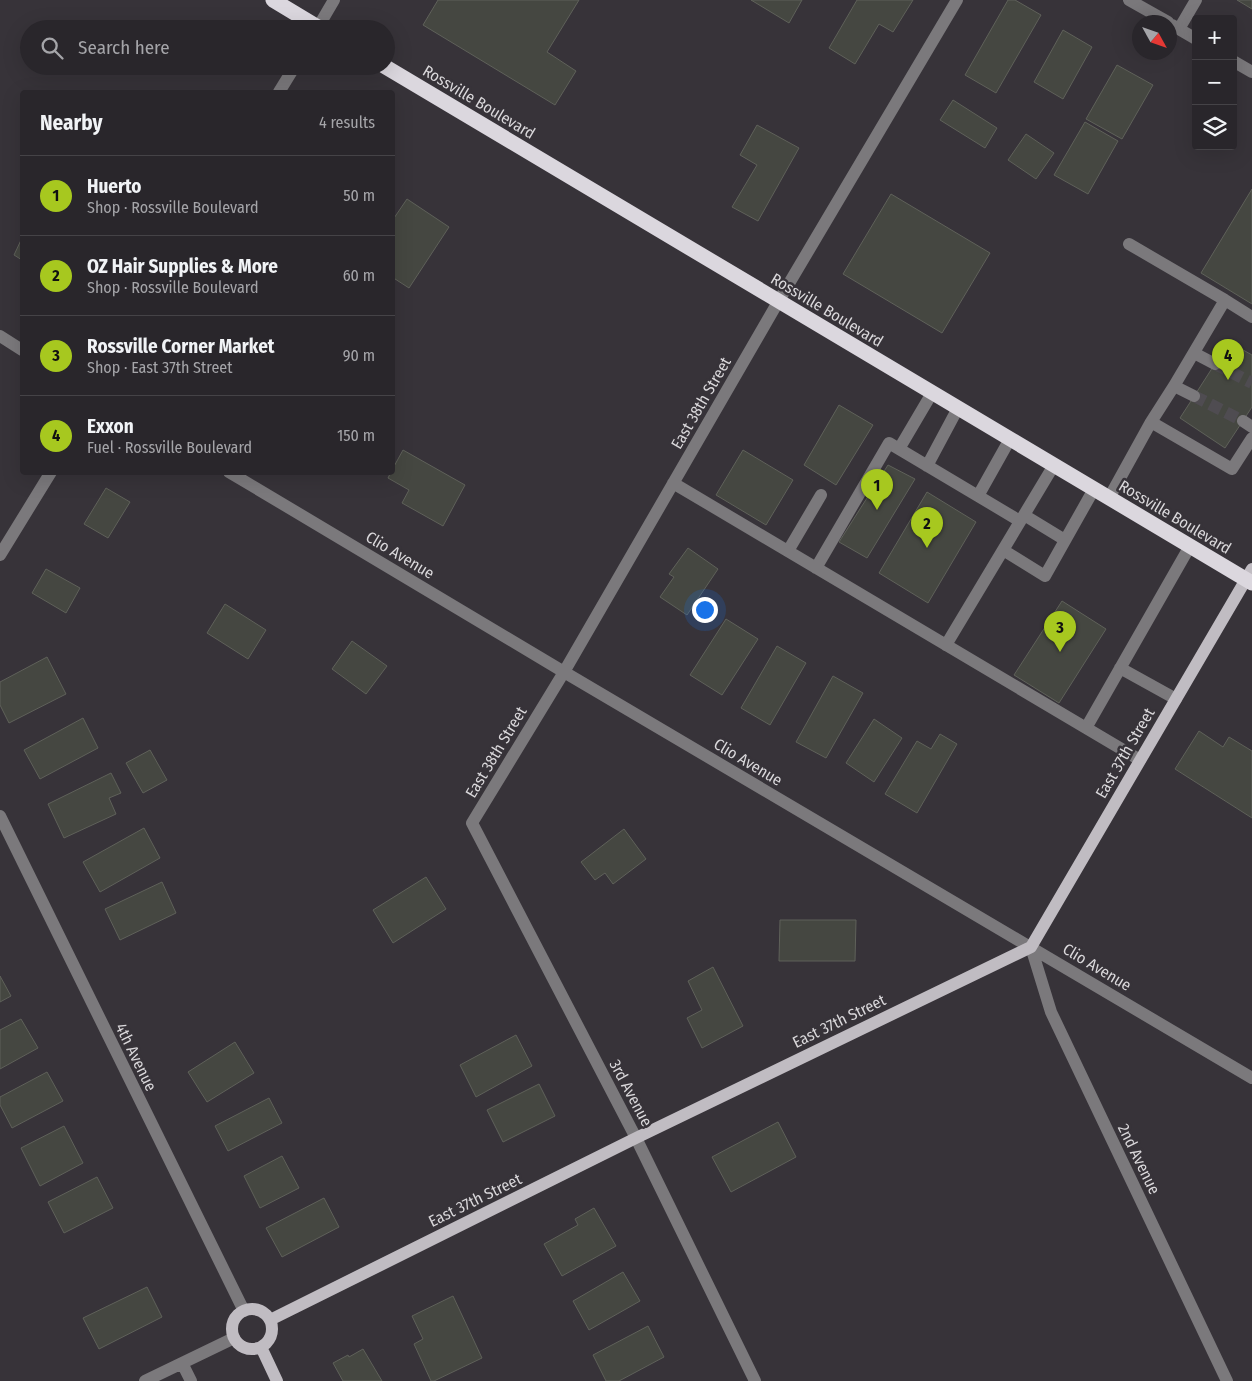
<!DOCTYPE html>
<html lang="en">
<head>
<meta charset="utf-8">
<style>
	:root { --surface:#29262b; --page:#312e33; --text:#f1f3f6; --muted:#a5a5a9; --line:#454347; --accent:#a7c81f }
	body { margin:0; font-family:"Fira Sans Condensed",sans-serif; background:var(--page); color:var(--text) }
	.controls { position:absolute; right:15px; top:15px; display:grid; overflow:hidden; border-radius:5px; box-shadow:0 5px 20px #0002 }
	.controls button { width:45px; height:45px; display:grid; place-items:center; padding:0; border:0; border-bottom:1px solid var(--line); background:var(--surface); color:var(--text); font:25px sans-serif }
	.compass { position:absolute; left:1132px; top:15px; width:45px; height:45px; border-radius:50%; background:var(--surface); box-shadow:0 5px 20px #0002; rotate:130deg }
	.you { position:absolute; left:704px; top:609px; width:18px; height:18px; margin:-12px; border:4px solid #fff; border-radius:50%; background:#1a73e8; box-shadow:0 0 0 8px #1a73e833 }
	.badge { display:grid; place-items:center; width:32px; height:32px; border-radius:50%; background:var(--accent); color:#111; font-size:16px; font-weight:700 }
	.pin { position:absolute; translate:-50% -41px; filter:drop-shadow(0 1px 2px #0008) }
	.pin::after { content:''; position:absolute; top:26px; width:18px; height:15px; background:inherit; clip-path:polygon(0 0,100% 0,50% 100%) }
	.list { margin:0; padding:0; list-style:none }
	h2 { display:flex; justify-content:space-between; align-items:center; height:65px; margin:0; padding:0 20px; font-size:21px }
	h2 small { font-size:16px; font-weight:400; color:var(--muted) }
	.list li { display:grid; grid-template-columns:32px 1fr auto; gap:15px; align-items:center; box-sizing:border-box; height:80px; padding:0 20px; border-top:1px solid var(--line) }
	.list b { display:block; font-size:19px; white-space:nowrap }
	.list p { margin:0; font-size:16px; white-space:nowrap; color:var(--muted) }
	.list em { font-size:16px; font-style:normal; color:var(--muted) }
	.icon { flex:none; width:28px; height:28px; fill:none; stroke:currentColor; stroke-width:2; stroke-linecap:round; stroke-linejoin:round }
	.map { position:relative; flex:none; width:1252px; height:1381px; overflow:hidden }
	.search { position:absolute; background:var(--surface); box-shadow:0 5px 20px #0002; left:20px; top:20px; width:375px; height:55px; display:flex; align-items:center; gap:12px; box-sizing:border-box; padding:0 18px; border-radius:28px; color:var(--muted); font-size:19px }
	.panel { position:absolute; background:var(--surface); box-shadow:0 5px 20px #0002; left:20px; top:90px; width:375px; height:385px; border-radius:5px }
	.map>svg:first-child { display:block }
	.building { fill:#454741; stroke:#5f615a }
	.lines { fill:none; stroke-linecap:round; stroke-linejoin:round }
	.minor-tunnel { stroke:#4f4c51; stroke-width:12; stroke-dasharray:12 6; stroke-linecap:butt }
	.minor { stroke:#7b797c; stroke-width:12 }
	.major { stroke:#c0bcc2; stroke-width:12 }
	.highway { stroke:#dbd7de; stroke-width:15 }
	.labels { text-anchor:middle; dominant-baseline:central; stroke-width:5; stroke-linejoin:round; paint-order:stroke }
	.street-label { font-size:16px; fill:#dad8db; stroke:#373339 }
</style>
</head>
<body>
<div class="map">
<svg width="1252" height="1381" viewBox="0 0 1252 1381">
	<rect width="100%" height="100%" fill="#373339"/>
	<path class="building" d="M438 0H579L547 52 576 71 555 105 423 25Z
		M751 0H802L789 23Z
		M857 0H913L893 32 879 24 855 64 829 48Z
		M1008 0H1015L1041 15 996 93 965 75Z
		M1237 0H1252V9Z
		M1063 30 1092 47 1063 99 1034 82Z
		M1117 65 1153 85 1122 139 1086 119Z
		M953 100 997 128 985 148 940 120Z
		M1085 122 1118 141 1088 194 1054 175Z
		M757 125 799 148 758 221 732 207 757 165 740 155Z
		M1026 134 1054 153 1036 179 1008 160Z
		M1252 189V304L1201 273Z
		M891 194 990 253 942 333 843 274Z
		M407 199 449 227 409 288 392 277V221Z
		M22 238V260L14 255Z
		M1229 342 1252 355V407L1225 448 1180 418Z
		M839 405 873 425 836 485 804 465Z
		M403 450 465 485 443 526 402 503 409 490 388 478 391 472H392V470Z
		M743 450 793 480 766 525 716 495Z
		M888 465 915 479 867 558 839 542Z
		M106 488 130 502 108 538 84 524Z
		M927 492 976 522 928 603 879 573Z
		M688 548 718 569 687 615 660 597 674 577 669 574Z
		M46 569 80 588 66 613 32 593Z
		M1062 601 1106 629 1059 703 1014 675Z
		M225 604 266 630 248 659 207 633Z
		M726 619 758 639 722 695 690 675Z
		M352 641 387 666 366 694 332 669Z
		M777 646 806 663 770 725 741 708Z
		M47 657 66 694 9 723 0 705V682Z
		M833 676 863 693 826 758 796 742Z
		M83 718 98 748 40 779 24 750Z
		M874 719 902 738 874 782 846 763Z
		M1199 731 1223 747 1229 737 1252 751V818L1175 769Z
		M940 734 957 744 917 813 885 794 917 741 931 749Z
		M150 750 167 780 143 793 126 763Z
		M111 773 121 793 109 798 116 814 64 838 48 804Z
		M144 828 160 858 100 892 83 862Z
		M624 829 646 859 613 884 605 873 595 880 581 862Z
		M426 877 446 909 393 943 373 910Z
		M162 882 176 913 120 940 105 909Z
		M780 920H856L855 961H779Z
		M713 967 743 1026 702 1048 687 1018 702 1010 688 981Z
		M0 976 11 996 0 1002Z
		M21 1019 38 1048 0 1069V1030Z
		M516 1035 532 1066 476 1097 460 1065Z
		M235 1042 254 1073 207 1102 188 1072Z
		M47 1072 63 1101 12 1128 0 1105V1097Z
		M539 1084 555 1116 503 1142 487 1110Z
		M269 1098 282 1123 228 1151 215 1126Z
		M778 1122 796 1157 731 1192 712 1157Z
		M64 1126 83 1163 40 1186 21 1148Z
		M282 1156 299 1188 260 1208 244 1176Z
		M97 1177 113 1208 64 1233 48 1202Z
		M324 1198 339 1227 282 1257 266 1228Z
		M594 1208 616 1246 562 1276 544 1244 578 1225 575 1219Z
		M623 1272 640 1301 589 1330 573 1301Z
		M147 1287 162 1317 99 1349 83 1318Z
		M453 1296 482 1358 434 1381H431L414 1344 423 1339 412 1316Z
		M648 1326 664 1357 619 1381H606L593 1355Z
		M363 1349 382 1381H343L333 1363 348 1355 349 1357Z"/>
	<g class="lines">
		<path class="minor-tunnel" d="M1215 364 1252 383
			M1194 396 1243 421"/>
		<path class="minor" d="M1129 0 1168 22
			M1172 25 1196 39
			M317 29 334 0
			M1179 29 1196 0
			M1233 61 1252 72
			M279 92 295 66
			M1129 244 1225 300
			M0 336 22 350
			M1194 353 1215 364
			M1174 386 1194 396
			M1243 421 1252 427
			M1151 422 1232 469 1252 438
			M899 449 932 393
			M927 466 958 408
			M229 472 564 672 1252 1078
			M673 483 1140 760
			M978 496 1010 439
			M1109 498 1151 422 1174 386 1225 300 1252 317
			M1024 515 1065 540
			M1003 550 1045 576 1094 489
			M788 551 821 495
			M0 555 51 472
			M816 568 889 443 1020 521
			M946 645 1054 465
			M1120 668 1176 699
			M1086 728 1190 546
			M0 816 244 1311
			M1031 947 1051 1012 1227 1381
			M182 1363 191 1381
			M145 1381 234 1338
			M755 1381 636 1138 472 823 564 672 778 302 957 0"/>
		<path class="major" d="M232 1329a20 20 0 1 1 40 0a20 20 0 1 1-40 0Z
			M270 1320 636 1138 1031 947 1252 569
			M261 1347 277 1381"/>
		<path class="highway" d="M273 0 321 29
			M384 66 1252 583"/>
	</g>
	<g class="labels">
		<g class="street-label">
			<text transform="translate(479 102) rotate(31)">Rossville Boulevard</text>
			<text transform="translate(827 310) rotate(31)">Rossville Boulevard</text>
			<text transform="translate(701 403) rotate(-60)">East 38th Street</text>
			<text transform="translate(1175 517) rotate(31)">Rossville Boulevard</text>
			<text transform="translate(400 555) rotate(31)">Clio Avenue</text>
			<text transform="translate(496 752) rotate(-59)">East 38th Street</text>
			<text transform="translate(1125 753) rotate(-60)">East 37th Street</text>
			<text transform="translate(748 762) rotate(31)">Clio Avenue</text>
			<text transform="translate(1097 967) rotate(31)">Clio Avenue</text>
			<text transform="translate(839 1021) rotate(-26)">East 37th Street</text>
			<text transform="translate(136 1057) rotate(64)">4th Avenue</text>
			<text transform="translate(631 1093) rotate(62)">3rd Avenue</text>
			<text transform="translate(1139 1159) rotate(64)">2nd Avenue</text>
			<text transform="translate(475 1200) rotate(-26)">East 37th Street</text>
		</g>
	</g>
</svg>
<div class="controls">
<button>+</button>
<button>−</button>
<button><svg class="icon" aria-label="layers" viewBox="0 0 24 24"><path d="M12 4l9 5-9 5-9-5zM3 14l9 5 9-5"/></svg></button>
</div>
<svg class="compass" viewBox="-18 -18 36 36"><path d="M0-13l5 13h-10z" fill="#e53935"/><path d="M0 13l5-13h-10z" fill="#a5a5a9"/></svg>
<div class="you"></div>
<div class="pin badge" style="left:877px;top:510px">1</div>
<div class="pin badge" style="left:927px;top:548px">2</div>
<div class="pin badge" style="left:1060px;top:652px">3</div>
<div class="pin badge" style="left:1228px;top:380px">4</div>
<div class="search"><svg class="icon" aria-label="search" viewBox="0 0 24 24"><circle cx="10" cy="10" r="6"/><path d="M15 15l6 6"/></svg>Search here</div>
<section class="panel">
<h2>Nearby<small>4 results</small></h2>
<ul class="list">
<li><span class="badge">1</span><div><b>Huerto</b><p>Shop · Rossville Boulevard</p></div><em>50 m</em></li>
<li><span class="badge">2</span><div><b>OZ Hair Supplies &amp; More</b><p>Shop · Rossville Boulevard</p></div><em>60 m</em></li>
<li><span class="badge">3</span><div><b>Rossville Corner Market</b><p>Shop · East 37th Street</p></div><em>90 m</em></li>
<li><span class="badge">4</span><div><b>Exxon</b><p>Fuel · Rossville Boulevard</p></div><em>150 m</em></li>
</ul>
</section>
</div>
</body>
</html>
